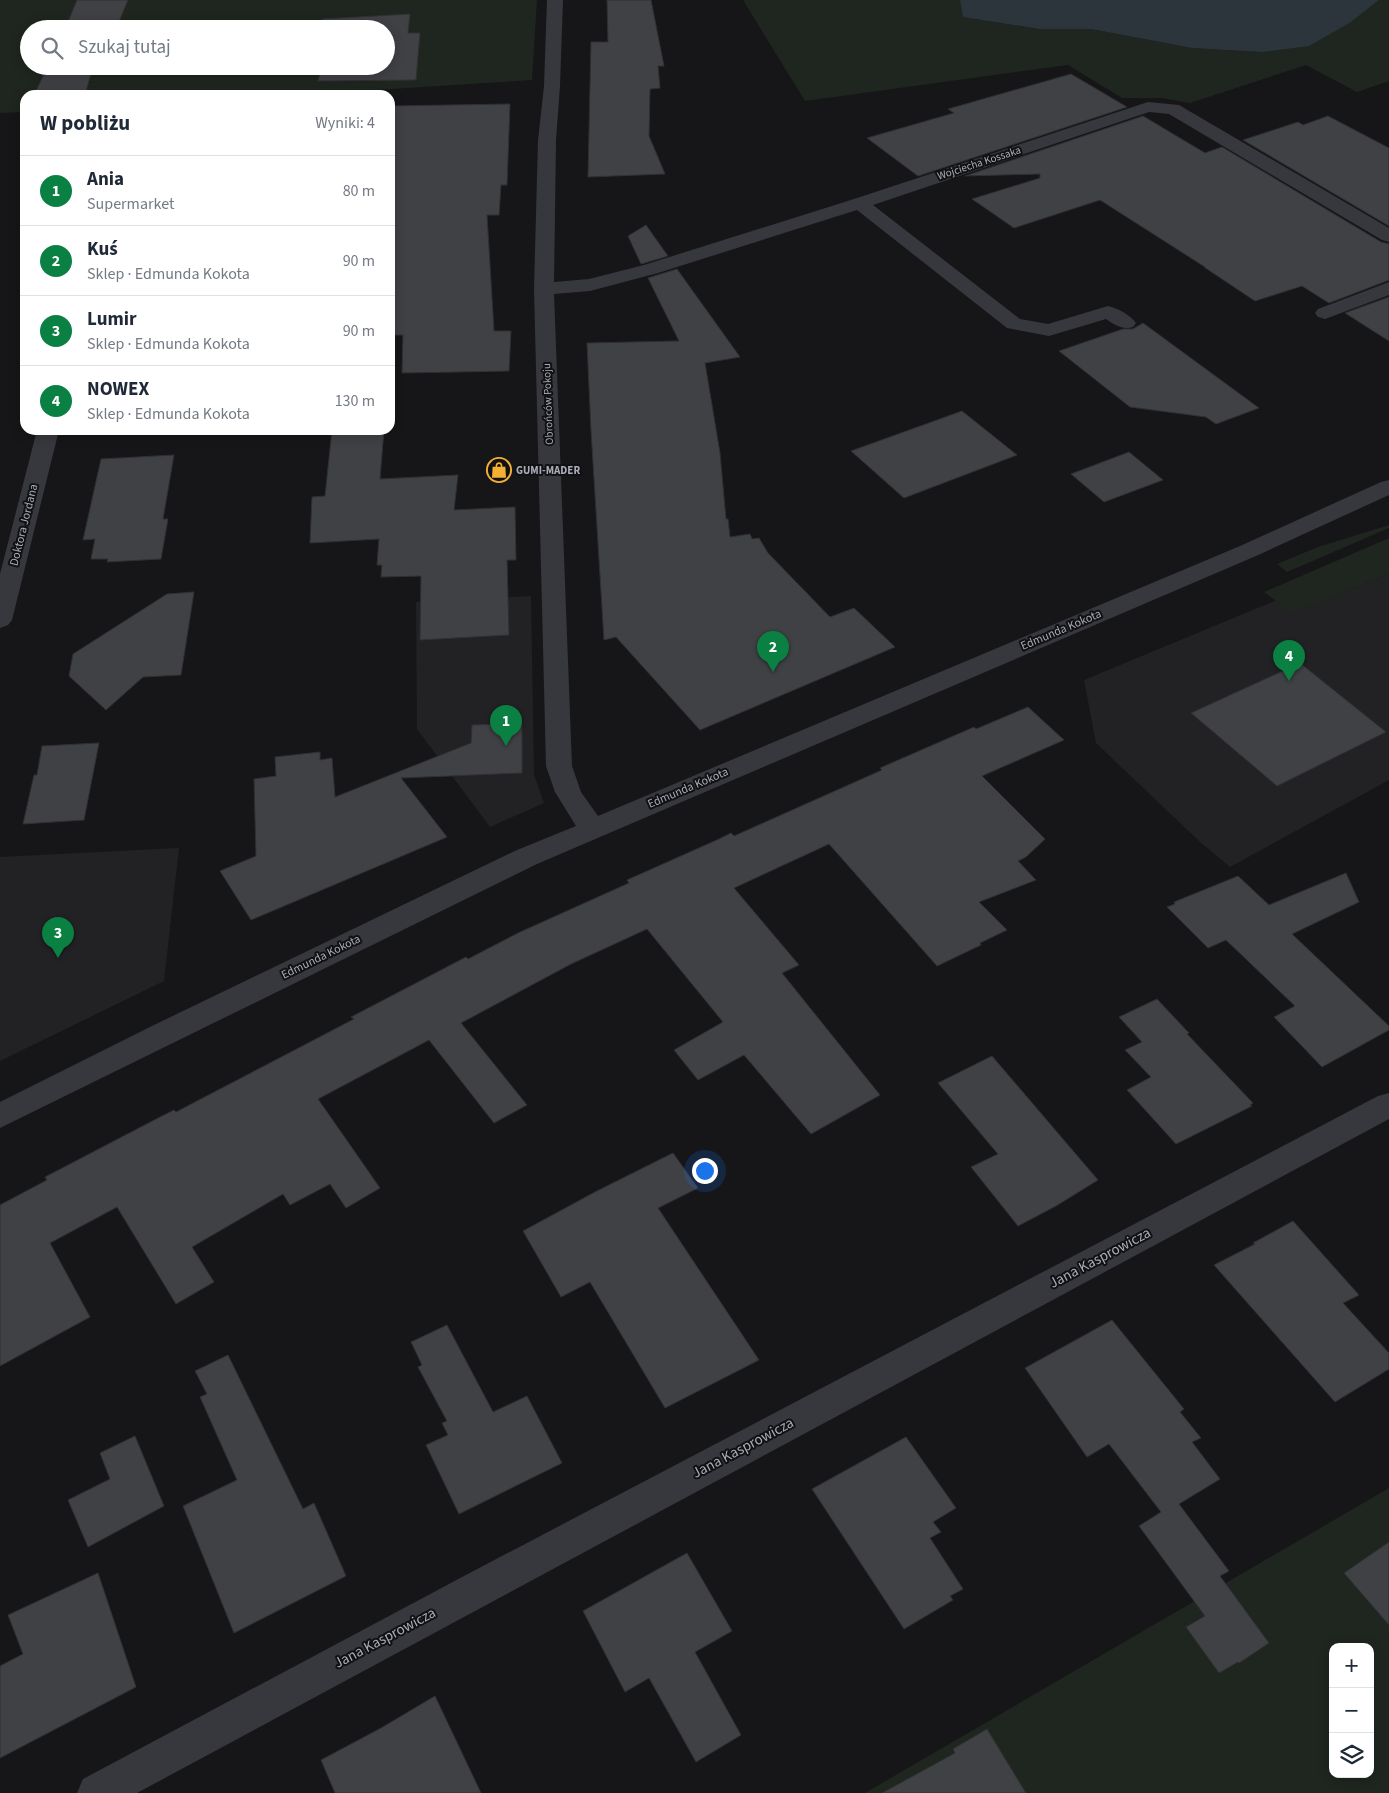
<!DOCTYPE html>
<html lang="pl">
<head>
<meta charset="utf-8">
<style>
	:root { --surface:#fff; --page:#f6f6f7; --text:#1f2937; --muted:#747a83; --line:#e0e1e3; --accent:#0b8043 }
	body { margin:0; font-family:"Source Sans 3",sans-serif; background:var(--page); color:var(--text) }
	.controls { position:absolute; right:15px; bottom:15px; display:grid; overflow:hidden; border-radius:10px; box-shadow:0 2px 12px #0003 }
	.controls button { width:45px; height:45px; display:grid; place-items:center; padding:0; border:0; border-bottom:1px solid var(--line); background:var(--surface); color:var(--text); font:25px sans-serif }
	.you { position:absolute; left:704px; top:1170px; width:18px; height:18px; margin:-12px; border:4px solid #fff; border-radius:50%; background:#1a73e8; box-shadow:0 0 0 8px #1a73e833 }
	.badge { display:grid; place-items:center; width:32px; height:32px; border-radius:50%; background:var(--accent); color:#fff; font-size:16px; font-weight:700 }
	.pin { position:absolute; translate:-50% -41px; filter:drop-shadow(0 1px 2px #0008) }
	.pin::after { content:''; position:absolute; top:26px; width:18px; height:15px; background:inherit; clip-path:polygon(0 0,100% 0,50% 100%) }
	.list { margin:0; padding:0; list-style:none }
	h2 { display:flex; justify-content:space-between; align-items:center; height:65px; margin:0; padding:0 20px; font-size:21px }
	h2 small { font-size:16px; font-weight:400; color:var(--muted) }
	.list li { display:grid; grid-template-columns:32px 1fr auto; gap:15px; align-items:center; box-sizing:border-box; height:70px; padding:0 20px; border-top:1px solid var(--line) }
	.list b { display:block; font-size:19px; white-space:nowrap }
	.list p { margin:0; font-size:16px; white-space:nowrap; color:var(--muted) }
	.list em { font-size:16px; font-style:normal; color:var(--muted) }
	.icon { flex:none; width:28px; height:28px; fill:none; stroke:currentColor; stroke-width:2; stroke-linecap:round; stroke-linejoin:round }
	.map { position:relative; flex:none; width:1389px; height:1793px; overflow:hidden }
	.search { position:absolute; background:var(--surface); box-shadow:0 2px 12px #0003; left:20px; top:20px; width:375px; height:55px; display:flex; align-items:center; gap:12px; box-sizing:border-box; padding:0 18px; border-radius:28px; color:var(--muted); font-size:19px }
	.panel { position:absolute; background:var(--surface); box-shadow:0 2px 12px #0003; left:20px; top:90px; width:375px; height:345px; border-radius:15px }
	.map>svg:first-child { display:block }
	.built { fill:#222225 }
	.green { fill:#1e261f; fill-rule:evenodd }
	.water { fill:#2c353c }
	.building { fill:#404145; stroke:#303034 }
	.lines { fill:none; stroke-linecap:round; stroke-linejoin:round }
	.minor { fill:#37383d; fill-rule:evenodd }
	.labels { text-anchor:middle; dominant-baseline:central; stroke-width:4; stroke-linejoin:round; paint-order:stroke }
	.far-street-label { font-size:11px; fill:#a8adb8; stroke:#111113 }
	.far-poi-label { font-size:11px; font-weight:bold; fill:#a8adb8; stroke:#111113; text-anchor:start }
	.street-label { font-size:12px; fill:#a8adb8; stroke:#111113 }
	.near-street-label { font-size:15px; fill:#a8adb8; stroke:#111113 }
</style>
</head>
<body>
<div class="map">
<svg width="1389" height="1793" viewBox="0 0 1389 1793">
	<rect width="100%" height="100%" fill="#161618"/>
	<path class="built" d="M1389 574V780L1230 867 1199 841 1096 743 1084 680 1277 600 1293 612Z
		M531 596 534 775 544 803 490 827 417 729 416 602Z
		M179 848 164 981 0 1061V857Z"/>
	<path class="green" d="M0 0H537L532 80 296 95H25V112L0 113ZM29 29H386V66H29Z
		M743 0H960L964 17 1039 29H1091L1192 48 1262 52 1351 22 1379 0H1389V81L1357 92 1306 65 1190 103 1162 98H1122L1068 65 805 101Z
		M1389 525V528L1287 572 1277 564 1318 547Z
		M1389 538V574L1292 613 1264 592Z
		M1389 1488V1793H865ZM1333 1647H1370V1774H1333Z"/>
	<path class="water" d="M960 0H1379L1351 22 1309 46 1262 52 1192 48 1091 29H1039L963 17Z"/>
	<path class="building" d="M77 0H128L116 29H65Z
		M607 0H651L664 66H658L660 88 650 89 649 136 665 174 588 177 591 42H608Z
		M410 14 408 33H420L416 80 318 81 321 69H312L313 66H386V29H320L322 19Z
		M48 66H100L98 70H92L85 95H34Z
		M1071 74 1127 107 918 176 867 138 954 113 948 109Z
		M510 104 507 185H501L499 215H487L494 331H511L509 371 402 373 403 335H390V106Z
		M1143 116 1205 153 1222 147 1381 242 1389 244V280L1329 303 1302 286 1255 301 1204 267H1205L1100 200 1014 228 972 199 1040 178V174L965 176Z
		M1328 116 1389 148V226L1243 140 1298 122 1303 125Z
		M646 225 668 256 641 264 628 236Z
		M677 269 740 357 705 363 720 453 726 519H728L730 537 750 534 752 539 759 538 768 553 830 617 854 608 895 647 700 730 616 637 604 640 591 430 587 343 679 341 648 278Z
		M1389 297V341L1345 313Z
		M1143 323 1259 408 1216 424 1206 417 1130 407 1059 351 1123 329H1133Z
		M962 411 1017 455 904 498 851 451Z
		M332 430H384L380 479 458 475 454 510 515 507 516 560H507L509 635 420 640 421 576 381 577 382 565H377L379 539 310 543 312 497 325 496Z
		M1129 452 1163 480 1104 502 1071 474Z
		M174 455 163 519H168L161 559 107 562 108 559H91L95 539 83 540 101 459Z
		M194 592 181 675 143 677 106 710 69 676 73 654 167 594Z
		M1300 663 1386 732 1277 786 1191 713Z
		M1028 707 1064 740 982 776 1045 839 1026 857 1018 861 1036 880 979 902 1007 930 980 943 981 945 937 966 829 844 734 888 799 965 782 973 880 1095 811 1134 744 1055 698 1080 674 1050 723 1022 647 929 571 964 461 1023 527 1105 494 1123 429 1040 318 1099 380 1188 346 1208 330 1184 290 1205 283 1194 192 1247 214 1282 176 1304 117 1207 50 1243 90 1317 0 1366V1205L47 1180 45 1177 162 1116 174 1110 176 1112 354 1019 351 1017 466 957 468 959 518 933 629 883 627 880 719 839 731 833 734 836 882 770 880 768 974 727 976 729Z
		M522 723V773L401 778 447 837 251 920 220 871 256 856 254 779 276 776 275 757 320 752V760L332 758 335 797 471 743 472 725Z
		M99 743 84 820 23 824 34 775H37L42 746Z
		M1346 873 1359 902 1292 934 1389 1026V1030L1322 1067 1274 1017 1295 1006 1226 940 1208 948 1167 907 1175 904 1174 902 1238 876 1269 905Z
		M1157 999 1189 1033 1187 1034 1253 1103 1250 1105 1252 1106 1176 1144 1127 1090 1151 1077 1125 1050 1142 1042 1119 1017Z
		M992 1056 1098 1180 1056 1206 1018 1226 971 1167 998 1154 938 1083Z
		M673 1153 698 1188 658 1208 759 1360 665 1408 590 1282 561 1297 523 1231 595 1192Z
		M1293 1221 1359 1295 1343 1303 1389 1353V1369L1335 1402 1214 1265 1255 1244 1253 1243Z
		M1112 1320 1184 1409 1180 1412 1201 1438 1192 1442 1220 1479 1179 1504 1229 1571 1220 1576 1269 1643 1239 1663 1238 1662 1219 1673 1186 1627 1205 1616 1139 1526 1161 1512 1109 1444 1087 1457 1025 1368Z
		M447 1325 493 1412 527 1396 562 1463 459 1514 426 1445 448 1435 442 1423 447 1421 418 1367 422 1365 411 1342Z
		M228 1355 303 1509 314 1503 346 1576 234 1633 183 1506 237 1480 200 1397 207 1394 195 1371Z
		M135 1436 164 1506 88 1547 68 1500 110 1479 100 1453Z
		M906 1437 956 1508 933 1522 941 1532 930 1538 963 1589 950 1596 953 1600 904 1629 812 1489Z
		M1389 1542V1625L1344 1573Z
		M687 1553 732 1631 695 1652 741 1735 696 1762 649 1678 625 1692 583 1611Z
		M98 1573 136 1687 0 1758V1666L23 1654 8 1615Z
		M435 1696 481 1793H335L321 1760 381 1728Z
		M987 1729 1026 1793H882L955 1753 953 1749Z"/>
	<g class="lines">
		<path class="minor" d="M547 0H563L560 86 556 140 554 282 589 279 644 265 854 199 1148 102 1179 105 1389 228V242L1382 240 1169 114 1149 112 873 205 1020 319 1048 324 1108 306C1118 308 1130 315 1136 323L1133 327C1122 330 1115 325 1106 319L1049 336 1007 328 857 210 658 273 590 291 554 294 572 766 581 792 598 816 1240 546 1381 482 1389 480V495L1256 556 537 864 0 1128V1102L154 1025 517 850 576 826 555 792 546 766 534 289 538 140 544 86Z
			M1389 282V295L1325 319 1318 317 1315 313 1318 309Z
			M37 430H59L12 620 8 625 0 628V574Z
			M1389 1093V1119L137 1793H77L83 1779 464 1576 1378 1096Z"/>
	</g>
	<defs>
		<symbol id="shop-ring" viewBox="-11 -11 22 22"><circle r="9.5" fill="#111113" stroke="#f2b134" stroke-width="1.5"/><path d="M-5-2.5h2.3a2.7 3.5 0 0 1 5.4 0H5L5.5 6h-11ZM-1.5-2.5h3a1.5 2.3 0 0 0-3 0Z" fill="#f2b134"/></symbol>
	</defs>
	<g fill-rule="evenodd">
		<use href="#shop-ring" x="485" y="456" width="28" height="28"/>
	</g>
	<g class="labels">
		<g class="far-street-label">
			<text transform="translate(979 163) rotate(-18)">Wojciecha Kossaka</text>
			<text transform="translate(548 404) rotate(-92)">Obrońców Pokoju</text>
		</g>
		<g class="far-poi-label">
			<text x="516" y="470">GUMI-MADER</text>
		</g>
		<g class="street-label">
			<text transform="translate(24 525) rotate(-76)">Doktora Jordana</text>
			<text transform="translate(1061 630) rotate(-23)">Edmunda Kokota</text>
			<text transform="translate(688 788) rotate(-23)">Edmunda Kokota</text>
			<text transform="translate(321 957) rotate(-26)">Edmunda Kokota</text>
		</g>
		<g class="near-street-label">
			<text transform="translate(1100 1258) rotate(-28)">Jana Kasprowicza</text>
			<text transform="translate(743 1448) rotate(-28)">Jana Kasprowicza</text>
			<text transform="translate(385 1638) rotate(-28)">Jana Kasprowicza</text>
		</g>
	</g>
</svg>
<div class="controls">
<button>+</button>
<button>−</button>
<button><svg class="icon" aria-label="layers" viewBox="0 0 24 24"><path d="M12 4l9 5-9 5-9-5zM3 14l9 5 9-5"/></svg></button>
</div>
<div class="you"></div>
<div class="pin badge" style="left:506px;top:746px">1</div>
<div class="pin badge" style="left:773px;top:672px">2</div>
<div class="pin badge" style="left:58px;top:958px">3</div>
<div class="pin badge" style="left:1289px;top:681px">4</div>
<div class="search"><svg class="icon" aria-label="search" viewBox="0 0 24 24"><circle cx="10" cy="10" r="6"/><path d="M15 15l6 6"/></svg>Szukaj tutaj</div>
<section class="panel">
<h2>W pobliżu<small>Wyniki: 4</small></h2>
<ul class="list">
<li><span class="badge">1</span><div><b>Ania</b><p>Supermarket</p></div><em>80 m</em></li>
<li><span class="badge">2</span><div><b>Kuś</b><p>Sklep · Edmunda Kokota</p></div><em>90 m</em></li>
<li><span class="badge">3</span><div><b>Lumir</b><p>Sklep · Edmunda Kokota</p></div><em>90 m</em></li>
<li><span class="badge">4</span><div><b>NOWEX</b><p>Sklep · Edmunda Kokota</p></div><em>130 m</em></li>
</ul>
</section>
</div>
</body>
</html>
